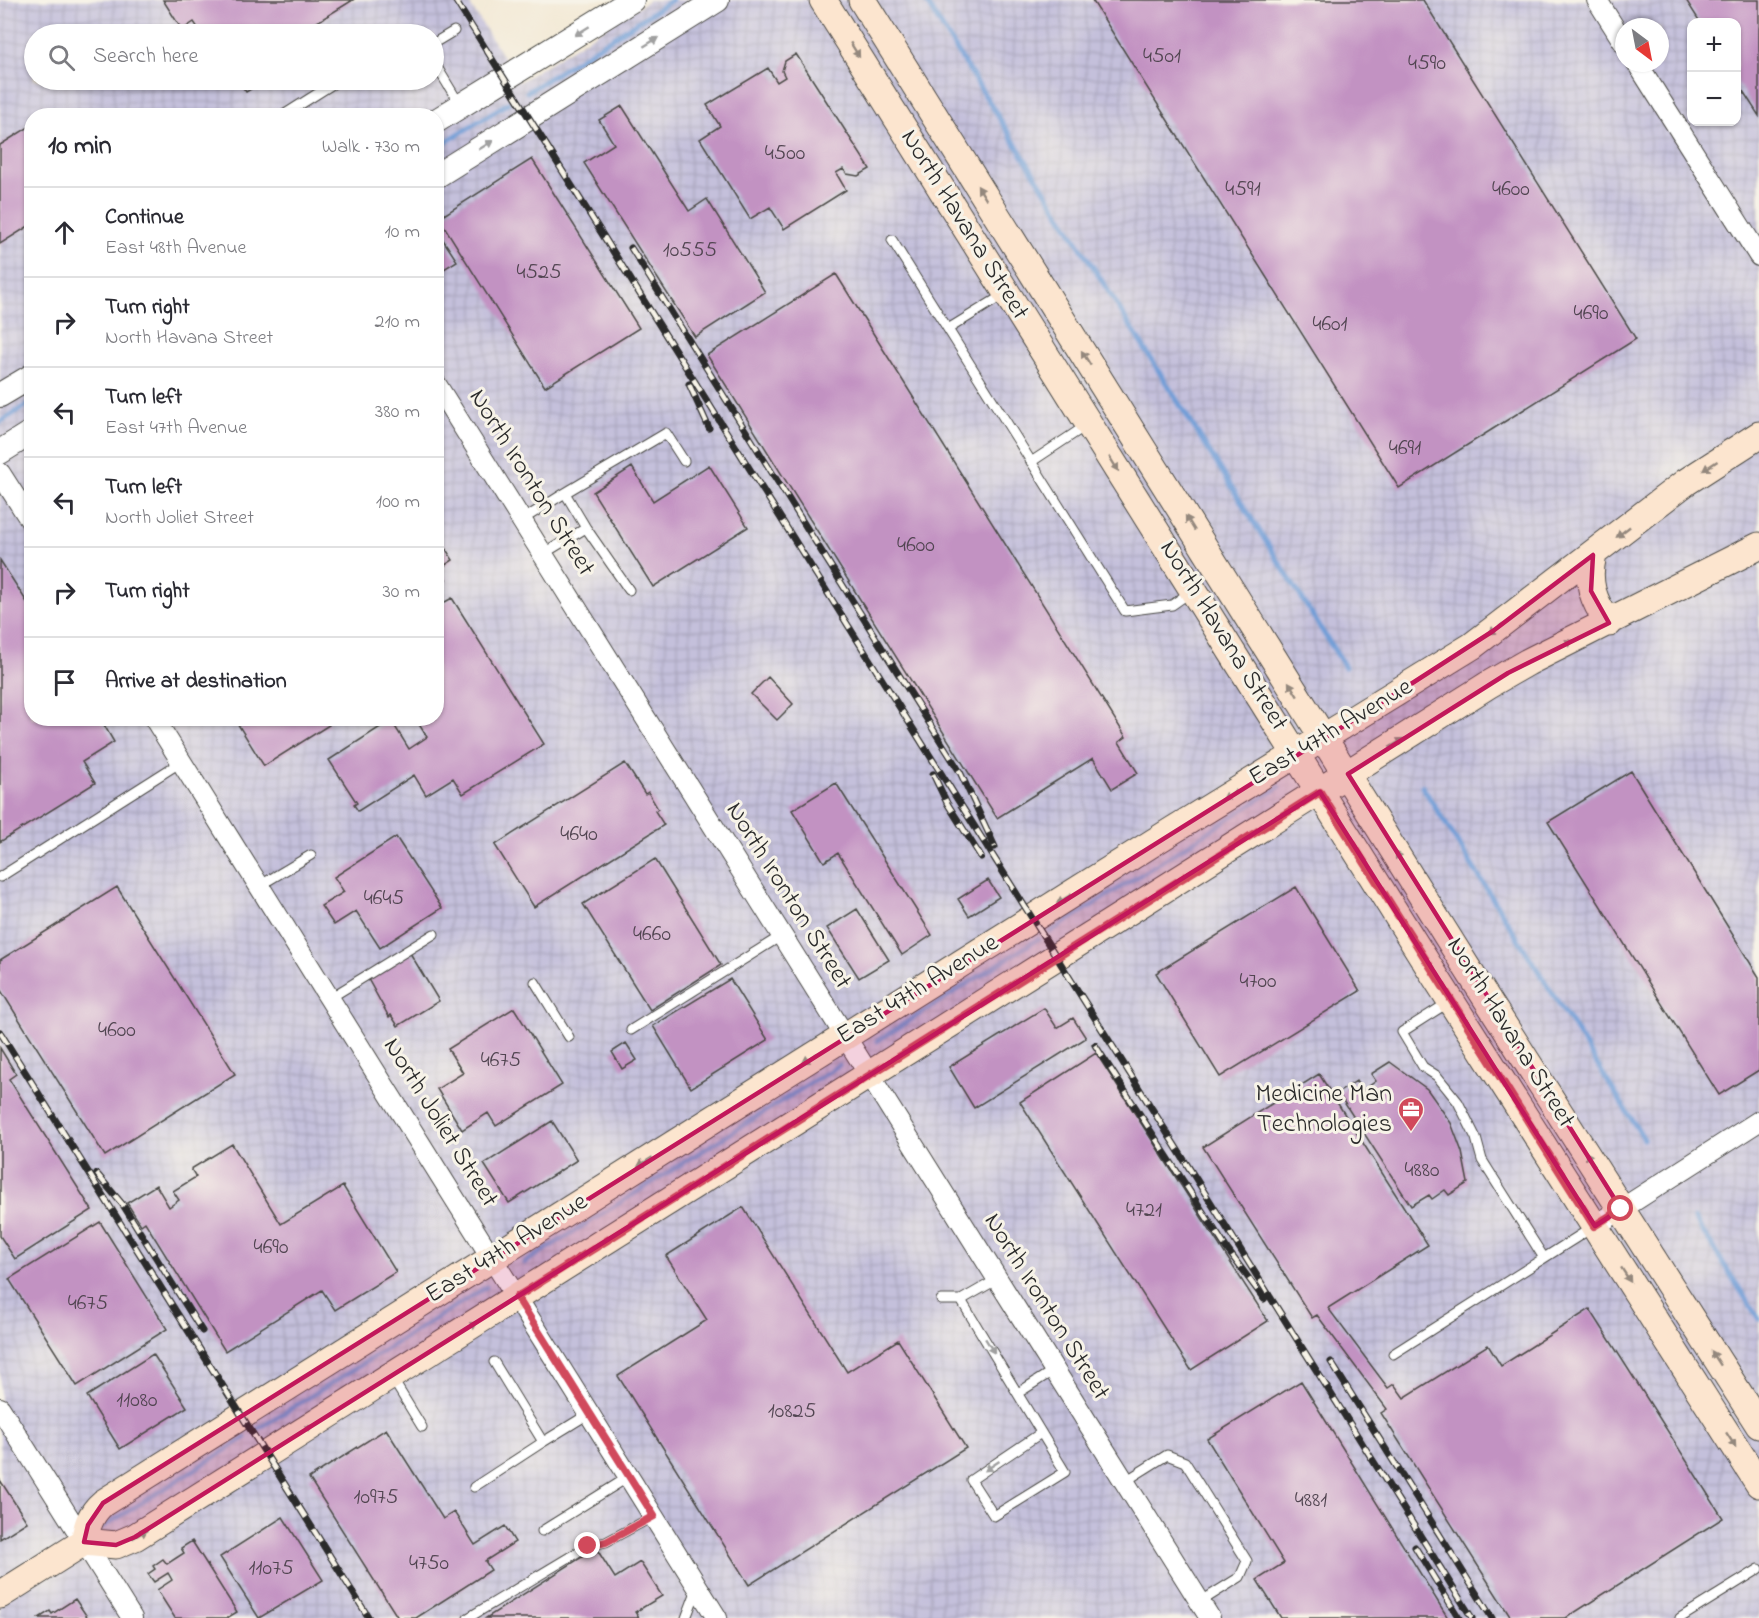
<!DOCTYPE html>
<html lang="en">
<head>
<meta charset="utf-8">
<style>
	:root { --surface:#fff; --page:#f2f2f3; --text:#2b2b33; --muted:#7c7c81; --line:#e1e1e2 }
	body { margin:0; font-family:"Indie Flower",sans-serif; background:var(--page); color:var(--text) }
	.controls { position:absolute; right:18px; top:18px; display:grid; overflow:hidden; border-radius:12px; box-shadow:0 2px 4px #0004 }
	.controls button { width:54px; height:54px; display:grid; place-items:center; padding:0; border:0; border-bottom:2px solid var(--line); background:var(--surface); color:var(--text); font:30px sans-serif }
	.compass { position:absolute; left:1615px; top:18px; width:54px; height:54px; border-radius:50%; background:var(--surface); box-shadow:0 2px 4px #0004; rotate:148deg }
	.stop { position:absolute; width:18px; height:18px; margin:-14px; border:4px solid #d1495b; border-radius:50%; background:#fff }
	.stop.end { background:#d1495b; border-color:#fff; box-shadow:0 2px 6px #0008 }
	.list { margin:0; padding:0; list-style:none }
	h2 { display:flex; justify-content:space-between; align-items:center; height:78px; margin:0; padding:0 24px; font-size:26px }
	h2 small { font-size:20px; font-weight:400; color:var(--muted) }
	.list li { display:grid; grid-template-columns:39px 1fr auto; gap:18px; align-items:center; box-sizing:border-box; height:90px; padding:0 24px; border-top:2px solid var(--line) }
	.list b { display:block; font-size:22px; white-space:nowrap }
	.list p { margin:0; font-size:20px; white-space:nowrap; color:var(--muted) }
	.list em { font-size:20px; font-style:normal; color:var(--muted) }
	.icon { flex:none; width:33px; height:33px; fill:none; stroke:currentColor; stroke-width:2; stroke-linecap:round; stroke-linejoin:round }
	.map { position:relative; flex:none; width:1759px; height:1618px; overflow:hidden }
	.search { position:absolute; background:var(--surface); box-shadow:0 2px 4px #0004; left:24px; top:24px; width:420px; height:66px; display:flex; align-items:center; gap:15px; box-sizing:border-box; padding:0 21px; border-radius:33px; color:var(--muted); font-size:22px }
	.panel { position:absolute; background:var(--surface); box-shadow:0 2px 4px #0004; left:24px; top:108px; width:420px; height:618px; border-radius:24px }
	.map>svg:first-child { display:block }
	.industrial { fill:url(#industrial-grid); fill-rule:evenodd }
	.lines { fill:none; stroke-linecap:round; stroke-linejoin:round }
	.stream { stroke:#6f9dd7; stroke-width:5 }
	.building { fill:#c292c2 }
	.service-casing { stroke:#494844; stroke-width:11 }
	.minor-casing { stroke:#494844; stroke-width:22 }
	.tertiary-casing { stroke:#494844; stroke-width:26 }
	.secondary-casing { stroke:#494844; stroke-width:29 }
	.service { stroke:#fff; stroke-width:9 }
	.minor { stroke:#fff; stroke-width:20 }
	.tertiary { stroke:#fff; stroke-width:24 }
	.secondary { stroke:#fce5cf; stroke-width:27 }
	.rail-casing { stroke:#2b2b2b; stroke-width:7 }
	.rail { stroke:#f7f3e8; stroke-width:4.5; stroke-dasharray:14; stroke-linecap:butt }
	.oneway { fill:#a0a0a0 }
	.oneway2 { fill:#94887d }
	.route { stroke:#d1495b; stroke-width:8 }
	.marked { fill:#c2185b; fill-opacity:0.2; stroke:#c2185b; stroke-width:4.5; stroke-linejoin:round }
	.labels { text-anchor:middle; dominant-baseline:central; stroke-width:6; stroke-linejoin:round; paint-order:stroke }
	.number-label { font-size:22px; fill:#514551 }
	.street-label { font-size:26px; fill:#2b2b2b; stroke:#f7f3e8 }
	.poi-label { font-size:26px; fill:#2b2b2b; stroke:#f7f3e8; text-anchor:end }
</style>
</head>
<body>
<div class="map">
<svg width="1759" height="1618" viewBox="0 0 1759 1618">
	<defs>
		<pattern id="industrial-grid" width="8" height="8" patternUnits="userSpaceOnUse" patternTransform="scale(1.5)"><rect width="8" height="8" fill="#c4c0db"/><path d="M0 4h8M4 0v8" fill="none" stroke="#a9a5bc"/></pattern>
	</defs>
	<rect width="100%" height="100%" fill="#f7f3e8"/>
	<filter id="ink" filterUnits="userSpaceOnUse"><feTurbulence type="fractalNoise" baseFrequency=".0167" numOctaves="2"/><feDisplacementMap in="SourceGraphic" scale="12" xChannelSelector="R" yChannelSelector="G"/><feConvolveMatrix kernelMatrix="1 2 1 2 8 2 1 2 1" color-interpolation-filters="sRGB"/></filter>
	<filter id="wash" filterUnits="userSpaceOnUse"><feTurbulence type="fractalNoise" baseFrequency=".008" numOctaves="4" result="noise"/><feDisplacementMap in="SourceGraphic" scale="24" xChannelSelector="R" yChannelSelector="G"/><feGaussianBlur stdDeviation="1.35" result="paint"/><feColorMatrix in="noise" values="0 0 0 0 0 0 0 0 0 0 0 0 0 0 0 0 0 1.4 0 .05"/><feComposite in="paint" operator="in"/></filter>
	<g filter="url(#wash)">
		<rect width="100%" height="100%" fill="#f3e9d5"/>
		<path class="industrial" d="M0 0H467L519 82 649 0H1759V1618H0ZM1692 22H1736V122H1692ZM1624 27H1660V63H1624ZM34 34H434V80H34ZM32 116H436V718H32Z"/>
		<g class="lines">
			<path class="stream" d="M925 0 1345 667
				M527 92 672 0
				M436 148 508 103
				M0 422 32 402
				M1422 786 1644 1139
				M1050 932 1279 787
				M877 1041 1038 939
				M1694 1218 1759 1319
				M524 1263 839 1065
				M258 1429 486 1287
				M103 1527 245 1438"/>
		</g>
		<g id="blocks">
			<path class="building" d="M163 0H353L298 34H202L194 22 182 30Z
				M1092 0H1423L1636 339 1399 488Z
				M1686 0H1759V116L1736 80V22H1700Z
				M796 54 870 169 858 176 847 174 843 169 836 173 846 190 784 229 770 207 750 219 700 139 720 126 707 105 768 68 777 82 785 77 782 71 785 61Z
				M238 80H266L246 92Z
				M622 106 689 211 707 199 765 292 695 337 584 163 614 144 599 120Z
				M32 125V224L0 244V145Z
				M532 159 639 328 545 387 439 218Z
				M436 229 457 261 436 274Z
				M836 274 1126 737 1119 742 1138 773 1112 789 1093 758 997 818 707 355Z
				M709 465 748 527 653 587 593 492 632 467 653 501Z
				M436 534 453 560 439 569 446 579 436 587Z
				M0 560 32 610V718H100L114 742 82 762 95 783 0 842Z
				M452 598 544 744 463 794 453 778 426 795 414 775 358 811 354 805 357 803 329 760 391 720 409 749 427 737 415 718H436V607Z
				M768 677 793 704 777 720 751 694Z
				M234 718H325L329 725 264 766Z
				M625 763 645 794 648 792 658 809 655 811 664 825 534 907 495 845Z
				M1631 771 1759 977V1070L1719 1095 1548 822Z
				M836 783 932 935 902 955 838 853 824 862 792 810Z
				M396 837 442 908 380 948 356 911 334 925 321 906 344 892 334 877Z
				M655 859 721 965 650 1010 583 904Z
				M988 880 999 897 969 916 958 899Z
				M117 887 235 1074 105 1156 0 989V960Z
				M1296 887 1360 991 1220 1077 1156 973Z
				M857 909 889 960 859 978 827 928Z
				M410 953 439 1001 398 1026 391 1015 389 1017 368 979Z
				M730 979 768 1040 691 1088 653 1026Z
				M514 1008 562 1085 496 1126 488 1113 462 1130 437 1089 463 1073 448 1049Z
				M1044 1008 1057 1028 1073 1018 1086 1038 974 1108 949 1067Z
				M626 1043 637 1060 622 1069 612 1052Z
				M0 1048 16 1074 9 1079 92 1210 15 1259 0 1236Z
				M1096 1053 1268 1321 1191 1370 1020 1102Z
				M1390 1062 1427 1089 1451 1123 1462 1152 1468 1183 1449 1195 1445 1190 1432 1199 1429 1195 1411 1206 1338 1093 1356 1081 1362 1091 1376 1081 1371 1074Z
				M1319 1074 1428 1245 1328 1308 1388 1388 1394 1384 1404 1398 1488 1345 1501 1366 1590 1309 1723 1518 1566 1618H1511L1381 1413 1387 1409 1317 1315 1312 1318 1203 1147Z
				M552 1121 577 1160 509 1203 484 1164Z
				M232 1144 281 1224 343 1186 396 1272 335 1310 322 1290 225 1351 145 1222 141 1225 127 1203 156 1185 169 1207 179 1200 173 1191 196 1177 191 1169Z
				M743 1207 847 1372 898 1340 966 1448 749 1585 618 1376 707 1320 666 1256Z
				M100 1222 167 1329 77 1386 9 1279Z
				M153 1354 187 1407 120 1449 87 1396Z
				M1301 1381 1448 1618H1281L1257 1580 1284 1563 1207 1439Z
				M386 1429 443 1519 454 1512 475 1545 505 1526 515 1542 485 1561 491 1570 416 1618H398L309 1478Z
				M0 1480 27 1522 0 1539Z
				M283 1517 323 1580 259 1618 220 1557Z
				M192 1541 237 1612 227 1618H175L157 1590 172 1580 168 1573 154 1582 148 1574 155 1569 153 1566 163 1559 167 1564 184 1553 181 1548Z
				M596 1548 615 1578 640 1562 662 1596 635 1612 639 1618H486Z
				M75 1599 88 1618H39L50 1611 52 1614Z"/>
		</g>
	</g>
	<g filter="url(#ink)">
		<use href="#blocks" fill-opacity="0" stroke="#494844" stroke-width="1.5"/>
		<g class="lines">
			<defs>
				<path id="service" d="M434 43 454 31
					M434 62 460 105
					M282 116 339 80
					M892 240 1125 611 1172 605 1192 591
					M948 329 1005 294
					M1031 462 1087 425
					M522 520 565 493
					M586 528 565 493 666 433 684 461
					M543 554 586 528 629 590
					M0 877 181 762
					M259 886 311 855
					M535 982 569 1037
					M330 998 434 934
					M631 1030 781 936
					M1544 1258 1593 1227
					M941 1300H961L996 1280
					M961 1300 1065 1472 994 1516 971 1480 1041 1433
					M1393 1354 1544 1258 1482 1160 1476 1138 1458 1102 1437 1076 1423 1067 1402 1032 1449 1002
					M494 1362 543 1442 590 1413
					M392 1378 422 1427
					M1018 1393 1054 1370
					M1124 1482 1167 1455 1185 1462 1247 1561 1240 1577 1200 1602
					M474 1487 543 1442
					M542 1531 630 1476
					M468 1618 588 1546 606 1542 654 1516
					M686 1618 697 1589
					M1680 1618 1759 1569"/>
				<path id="minor" d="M1597 0 1624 43
					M1637 63 1759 256
					M436 384 1210 1618
					M0 473 32 523
					M154 718 717 1618
					M1595 1226 1759 1121
					M0 1408 132 1618"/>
				<path id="tertiary" d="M436 121 632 0
					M436 176 717 0
					M0 395 32 376
					M0 452 32 432"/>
				<path id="secondary" d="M823 0 1433 973 1759 1484
					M862 0 1469 971 1759 1425
					M1593 555C1586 582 1593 601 1609 623
					M84 1542C87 1526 90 1514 103 1503L1170 832 1472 646 1686 482 1759 435
					M0 1595 84 1542 116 1545 135 1537 1488 685 1528 662 1759 546"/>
			</defs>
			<use href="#service" class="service-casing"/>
			<use href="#minor" class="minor-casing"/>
			<use href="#tertiary" class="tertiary-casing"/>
			<use href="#secondary" class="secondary-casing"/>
			<use href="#service" class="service"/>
			<use href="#minor" class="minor"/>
			<use href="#tertiary" class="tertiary"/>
			<use href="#secondary" class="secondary"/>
			<defs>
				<path id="rail" d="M455 0 1472 1618
					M631 248 960 772 995 847
					M689 384 709 428
					M933 774 947 803 981 857
					M0 1032 369 1618
					M1095 1045 1227 1249 1264 1299
					M97 1174 123 1205 202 1331
					M1331 1362 1492 1618
					M1415 1547 1459 1618"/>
			</defs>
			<use href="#rail" class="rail-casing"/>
			<use href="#rail" class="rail"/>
		</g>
		<defs><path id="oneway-solid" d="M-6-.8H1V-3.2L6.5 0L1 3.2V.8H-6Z" transform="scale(1.5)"/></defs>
		<g class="oneway">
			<use href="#oneway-solid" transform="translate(582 31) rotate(148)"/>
			<use href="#oneway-solid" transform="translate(651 42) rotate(-32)"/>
			<use href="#oneway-solid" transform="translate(486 145) rotate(-32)"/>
			<use href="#oneway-solid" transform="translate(990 1346) rotate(58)"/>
			<use href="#oneway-solid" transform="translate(992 1466) rotate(146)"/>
		</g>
		<g class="oneway2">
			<use href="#oneway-solid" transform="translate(855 50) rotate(58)"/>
			<use href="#oneway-solid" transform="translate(982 193) rotate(-122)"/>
			<use href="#oneway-solid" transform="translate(1086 358) rotate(-122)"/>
			<use href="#oneway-solid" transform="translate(1114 464) rotate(58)"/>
			<use href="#oneway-solid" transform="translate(1710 466) rotate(147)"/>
			<use href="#oneway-solid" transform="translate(1190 523) rotate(-122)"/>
			<use href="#oneway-solid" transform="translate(1623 532) rotate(142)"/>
			<use href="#oneway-solid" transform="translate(1496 629) rotate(145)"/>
			<use href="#oneway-solid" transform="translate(1565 644) rotate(-26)"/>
			<use href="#oneway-solid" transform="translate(1293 689) rotate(-122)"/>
			<use href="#oneway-solid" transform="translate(1397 743) rotate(-32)"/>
			<use href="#oneway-solid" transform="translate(1229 795) rotate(148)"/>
			<use href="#oneway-solid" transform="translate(1400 859) rotate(-122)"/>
			<use href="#oneway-solid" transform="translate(1064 899) rotate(148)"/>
			<use href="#oneway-solid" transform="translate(810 1058) rotate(148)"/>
			<use href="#oneway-solid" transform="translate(1590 1159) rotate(-123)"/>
			<use href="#oneway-solid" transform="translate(645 1162) rotate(148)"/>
			<use href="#oneway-solid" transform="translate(1626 1275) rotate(57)"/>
			<use href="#oneway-solid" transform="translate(470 1327) rotate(-32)"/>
			<use href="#oneway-solid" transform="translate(1716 1358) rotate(-123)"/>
			<use href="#oneway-solid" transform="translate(305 1430) rotate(-32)"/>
			<use href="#oneway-solid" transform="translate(1731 1440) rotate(57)"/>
			<use href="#oneway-solid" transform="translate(140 1534) rotate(-30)"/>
		</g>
	</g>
	<g class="lines" filter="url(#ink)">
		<path class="route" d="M588 1546 606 1542 654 1516 517 1297 1320 792 1594 1226 1621 1209"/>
	</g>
	<path class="marked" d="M1593 555 1591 591 1609 623 1508 673 1348 774 1621 1209 1595 1226 1320 792 135 1537 116 1545 84 1542 88 1525 103 1503 1414 682 1493 631Z"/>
	<defs>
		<symbol id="office-pin" viewBox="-11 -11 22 30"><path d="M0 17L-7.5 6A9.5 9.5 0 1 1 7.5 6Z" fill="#d1495b" stroke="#f7f3e8"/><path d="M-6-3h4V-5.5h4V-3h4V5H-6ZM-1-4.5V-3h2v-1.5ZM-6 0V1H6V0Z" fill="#fff"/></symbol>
	</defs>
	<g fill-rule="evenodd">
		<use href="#office-pin" x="1396" y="1095" width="30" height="40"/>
	</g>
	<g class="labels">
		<g class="number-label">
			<text x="1162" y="57">4501</text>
			<text x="1427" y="64">4590</text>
			<text x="785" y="154">4500</text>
			<text x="1243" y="190">4591</text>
			<text x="1511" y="190">4600</text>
			<text x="690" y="251">10555</text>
			<text x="539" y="273">4525</text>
			<text x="1591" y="314">4690</text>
			<text x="1330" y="325">4601</text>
			<text x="1405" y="449">4691</text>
			<text x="916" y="546">4600</text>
			<text x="579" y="835">4640</text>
			<text x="384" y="899">4645</text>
			<text x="652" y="935">4660</text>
			<text x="1258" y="982">4700</text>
			<text x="117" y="1031">4600</text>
			<text x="501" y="1061">4675</text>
			<text x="1422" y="1171">4880</text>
			<text x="1144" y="1211">4721</text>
			<text x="271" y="1248">4690</text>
			<text x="88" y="1304">4675</text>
			<text x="137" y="1401">11080</text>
			<text x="792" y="1412">10825</text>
			<text x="376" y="1498">10975</text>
			<text x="1311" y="1501">4881</text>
			<text x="429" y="1564">4750</text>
			<text x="271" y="1569">11075</text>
		</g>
		<g class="street-label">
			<text transform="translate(964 225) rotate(58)">North Havana Street</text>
			<text transform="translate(531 483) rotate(58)">North Ironton Street</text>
			<text transform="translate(1223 636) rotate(58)">North Havana Street</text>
			<text transform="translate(1331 733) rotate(-31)">East 47th Avenue</text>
			<text transform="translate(788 896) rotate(58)">North Ironton Street</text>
			<text transform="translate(918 990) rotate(-32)">East 47th Avenue</text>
			<text transform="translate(1510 1033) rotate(58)">North Havana Street</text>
			<text transform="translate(440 1123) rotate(58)">North Joliet Street</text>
			<text transform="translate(507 1249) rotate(-32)">East 47th Avenue</text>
			<text transform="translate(1046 1307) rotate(58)">North Ironton Street</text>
		</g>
		<g class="poi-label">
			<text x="1392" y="1095">Medicine Man<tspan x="1392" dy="30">Technologies</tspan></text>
		</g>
	</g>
</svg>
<div class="controls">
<button>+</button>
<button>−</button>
</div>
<svg class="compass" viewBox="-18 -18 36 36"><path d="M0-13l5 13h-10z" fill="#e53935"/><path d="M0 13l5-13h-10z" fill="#7c7c81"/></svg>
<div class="stop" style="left:1621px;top:1209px"></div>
<div class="stop end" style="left:588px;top:1546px"></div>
<div class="search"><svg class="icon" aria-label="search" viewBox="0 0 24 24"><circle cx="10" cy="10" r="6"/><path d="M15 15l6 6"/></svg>Search here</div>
<section class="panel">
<h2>10 min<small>Walk · 730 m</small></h2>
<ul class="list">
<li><svg class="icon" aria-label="ahead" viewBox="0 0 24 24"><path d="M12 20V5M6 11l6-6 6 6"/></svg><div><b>Continue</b><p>East 48th Avenue</p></div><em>10 m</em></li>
<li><svg class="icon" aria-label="right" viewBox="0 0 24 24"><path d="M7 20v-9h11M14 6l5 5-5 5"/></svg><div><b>Turn right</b><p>North Havana Street</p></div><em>210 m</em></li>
<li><svg class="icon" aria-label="left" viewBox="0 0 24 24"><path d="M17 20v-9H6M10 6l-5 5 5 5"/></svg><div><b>Turn left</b><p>East 47th Avenue</p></div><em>380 m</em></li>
<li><svg class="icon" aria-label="left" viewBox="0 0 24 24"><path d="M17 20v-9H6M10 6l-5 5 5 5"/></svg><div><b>Turn left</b><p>North Joliet Street</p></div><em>100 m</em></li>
<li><svg class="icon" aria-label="right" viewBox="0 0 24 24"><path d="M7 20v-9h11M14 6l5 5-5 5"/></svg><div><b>Turn right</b></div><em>30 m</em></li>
<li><svg class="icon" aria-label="arrive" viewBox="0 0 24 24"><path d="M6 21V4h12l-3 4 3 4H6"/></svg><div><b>Arrive at destination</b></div></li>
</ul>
</section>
</div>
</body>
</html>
